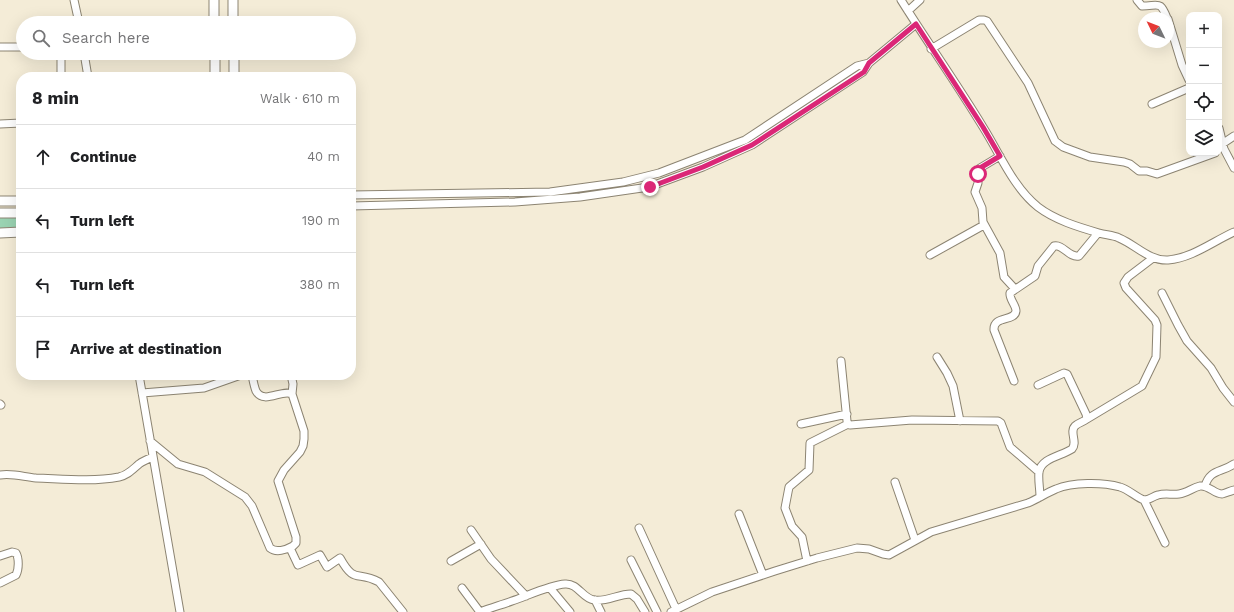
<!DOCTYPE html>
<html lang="en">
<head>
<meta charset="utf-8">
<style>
	:root { --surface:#fff; --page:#f2f2f2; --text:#202124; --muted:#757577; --line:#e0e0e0 }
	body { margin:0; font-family:"Work Sans",sans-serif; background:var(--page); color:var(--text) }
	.controls { position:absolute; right:12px; top:12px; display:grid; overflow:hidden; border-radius:8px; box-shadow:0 4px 16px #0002 }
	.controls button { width:36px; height:36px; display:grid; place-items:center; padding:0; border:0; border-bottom:1px solid var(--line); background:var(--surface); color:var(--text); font:20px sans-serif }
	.compass { position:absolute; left:1138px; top:12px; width:36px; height:36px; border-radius:50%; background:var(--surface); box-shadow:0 4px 16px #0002; rotate:313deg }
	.stop { position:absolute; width:12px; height:12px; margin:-9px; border:3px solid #db2777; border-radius:50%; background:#fff }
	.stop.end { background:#db2777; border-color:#fff; box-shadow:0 1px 4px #0008 }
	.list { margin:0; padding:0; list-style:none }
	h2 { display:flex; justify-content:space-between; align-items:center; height:52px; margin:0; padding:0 16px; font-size:17px }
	h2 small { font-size:13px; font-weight:400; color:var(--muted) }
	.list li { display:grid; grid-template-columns:26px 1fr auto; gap:12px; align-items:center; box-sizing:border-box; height:64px; padding:0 16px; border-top:1px solid var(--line) }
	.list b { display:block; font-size:15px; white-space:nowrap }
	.list em { font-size:13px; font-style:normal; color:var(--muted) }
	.icon { flex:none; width:22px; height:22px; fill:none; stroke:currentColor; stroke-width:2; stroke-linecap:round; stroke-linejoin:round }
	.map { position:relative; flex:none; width:1234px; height:612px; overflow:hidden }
	.search { position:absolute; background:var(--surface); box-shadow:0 4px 16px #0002; left:16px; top:16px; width:340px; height:44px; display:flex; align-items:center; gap:10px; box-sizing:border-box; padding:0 14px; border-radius:22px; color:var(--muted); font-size:15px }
	.panel { position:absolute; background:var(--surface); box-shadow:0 4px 16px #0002; left:16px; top:72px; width:340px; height:308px; border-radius:16px }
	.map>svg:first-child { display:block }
	.green { fill:#9ad3b2 }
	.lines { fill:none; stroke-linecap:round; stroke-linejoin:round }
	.street-casing { stroke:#8c8472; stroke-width:9 }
	.secondary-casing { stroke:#8c8472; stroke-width:11 }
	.street { stroke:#fff; stroke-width:7 }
	.secondary { stroke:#fff; stroke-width:9 }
	.route { stroke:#db2777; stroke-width:5 }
</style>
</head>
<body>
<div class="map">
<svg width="1234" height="612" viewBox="0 0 1234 612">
	<rect width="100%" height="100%" fill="#f4ecd7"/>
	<path class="green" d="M0 218H21V227L0 228Z"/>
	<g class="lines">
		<defs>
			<path id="street" d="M74 0 79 23
				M901 0C928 43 957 84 983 127 1000 154 1013 187 1038 207 1055 220 1078 227 1099 233 1105 235 1113 235 1119 238 1136 245 1149 261 1168 260 1192 258 1212 242 1234 232
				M1137 0 1142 6C1159 6 1160 0 1167 18
				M908 11 920 0
				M1168 19 1182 65 1189 80
				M0 47H23
				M931 49 979 20H984L987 21 1028 83 1055 141 1063 147 1090 157 1124 162 1130 164 1139 171H1147L1157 174 1215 153
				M61 53V77
				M84 53 88 77
				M1152 104 1189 88
				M0 124 21 123
				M1219 128 1224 149 1234 168
				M1222 144 1234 136
				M1000 156 980 168 978 171V183L975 192 982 208 983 222 1000 253 1004 277 1015 289
				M351 195 550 192 623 182 659 173 745 140 857 66 869 63
				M351 206 515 202 580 197 649 187 703 167 752 145 863 72 869 63 916 24
				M930 255 984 225
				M1162 293 1178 325 1187 341 1211 368 1223 388 1234 402
				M937 357 947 373 953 386 960 421
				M841 361 847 421 848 424 850 425 912 420 998 421 1001 423 1010 447 1039 472
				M139 375 180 612
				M291 375 293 384 292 394
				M1014 381 994 330C993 315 1015 322 1016 311 1016 305 1009 299 1010 293L1035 276 1038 266 1054 246C1063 244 1069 258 1079 256L1098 233
				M1038 385 1064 373 1067 374 1086 414 1087 419C1083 422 1078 423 1075 426 1069 432 1078 442 1072 449 1062 456 1041 458 1039 472 1038 480 1040 489 1040 497
				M142 393 204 388 241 375
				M0 404 1 405
				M1087 419 1142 386 1156 357 1157 325 1155 320 1126 288 1124 283 1128 277 1153 258
				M801 424 847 414
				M150 441 178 464 205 472 245 497 252 506 270 548C276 553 286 550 293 546L296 543V537L278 481 284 470 300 452 303 446 304 439V431L292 394C281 389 264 405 256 391 254 386 253 380 252 375
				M0 475C13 473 24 477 36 478 64 479 92 482 119 477 128 475 132 470 139 464 143 461 148 459 153 457
				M895 482 915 540
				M1205 486C1210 469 1221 473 1234 464
				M1144 500 1165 543
				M739 514 763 575
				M639 528 676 609
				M471 530 491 559 526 596
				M290 548 298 565 320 555 327 567 340 558C355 585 357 570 379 582L403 612
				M0 556 12 552 16 553C19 558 19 569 16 575L0 583
				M631 560 657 612
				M451 561 481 544
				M807 561 802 537 792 526 785 508 789 487 809 470 810 443 848 424
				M462 588 480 612
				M550 588 570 612
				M595 600 601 612
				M480 612C490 608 501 605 512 601 527 596 550 585 565 584 578 583 582 598 594 600 607 602 618 594 631 594L637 599 645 612
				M671 612 712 592 775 571 817 558 857 548 869 549 883 554 889 555 931 532 1028 503C1038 499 1046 493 1056 489 1072 482 1103 482 1120 487 1128 489 1137 498 1144 500 1150 500 1153 496 1158 495 1165 493 1172 495 1179 494 1187 493 1192 488 1200 486 1209 485 1214 494 1222 494 1226 493 1230 491 1234 490"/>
			<path id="secondary" d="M214 0V23
				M233 0V23
				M215 53V77
				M234 53V77
				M0 201H21
				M0 213H21
				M0 233 21 232"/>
		</defs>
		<use href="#street" class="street-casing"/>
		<use href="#secondary" class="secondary-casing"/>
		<use href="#street" class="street"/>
		<use href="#secondary" class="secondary"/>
	</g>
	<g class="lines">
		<path class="route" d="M650 187 703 167 752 145 864 72 869 63 916 24 983 127 1000 156 980 168 978 174"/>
	</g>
</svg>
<div class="controls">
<button>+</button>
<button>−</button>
<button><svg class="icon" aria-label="locate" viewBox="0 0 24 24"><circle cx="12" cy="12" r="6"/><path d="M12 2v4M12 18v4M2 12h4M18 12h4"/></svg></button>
<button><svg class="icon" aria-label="layers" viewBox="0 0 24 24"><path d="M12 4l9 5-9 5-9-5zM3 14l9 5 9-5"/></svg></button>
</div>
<svg class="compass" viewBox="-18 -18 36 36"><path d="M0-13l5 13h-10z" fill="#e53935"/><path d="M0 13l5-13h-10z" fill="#757577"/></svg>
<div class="stop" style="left:978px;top:174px"></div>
<div class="stop end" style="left:650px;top:187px"></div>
<div class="search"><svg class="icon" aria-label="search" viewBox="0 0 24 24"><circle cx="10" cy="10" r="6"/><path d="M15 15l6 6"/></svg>Search here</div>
<section class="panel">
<h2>8 min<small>Walk · 610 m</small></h2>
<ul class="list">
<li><svg class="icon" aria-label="ahead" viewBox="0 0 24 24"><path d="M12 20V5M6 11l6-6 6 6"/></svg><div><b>Continue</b></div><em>40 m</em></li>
<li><svg class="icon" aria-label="left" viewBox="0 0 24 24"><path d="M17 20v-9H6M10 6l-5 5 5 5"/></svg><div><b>Turn left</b></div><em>190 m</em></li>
<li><svg class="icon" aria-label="left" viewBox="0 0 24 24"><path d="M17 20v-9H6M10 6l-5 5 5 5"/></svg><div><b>Turn left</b></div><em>380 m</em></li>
<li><svg class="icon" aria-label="arrive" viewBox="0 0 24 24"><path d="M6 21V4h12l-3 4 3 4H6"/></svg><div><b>Arrive at destination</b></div></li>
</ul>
</section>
</div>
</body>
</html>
